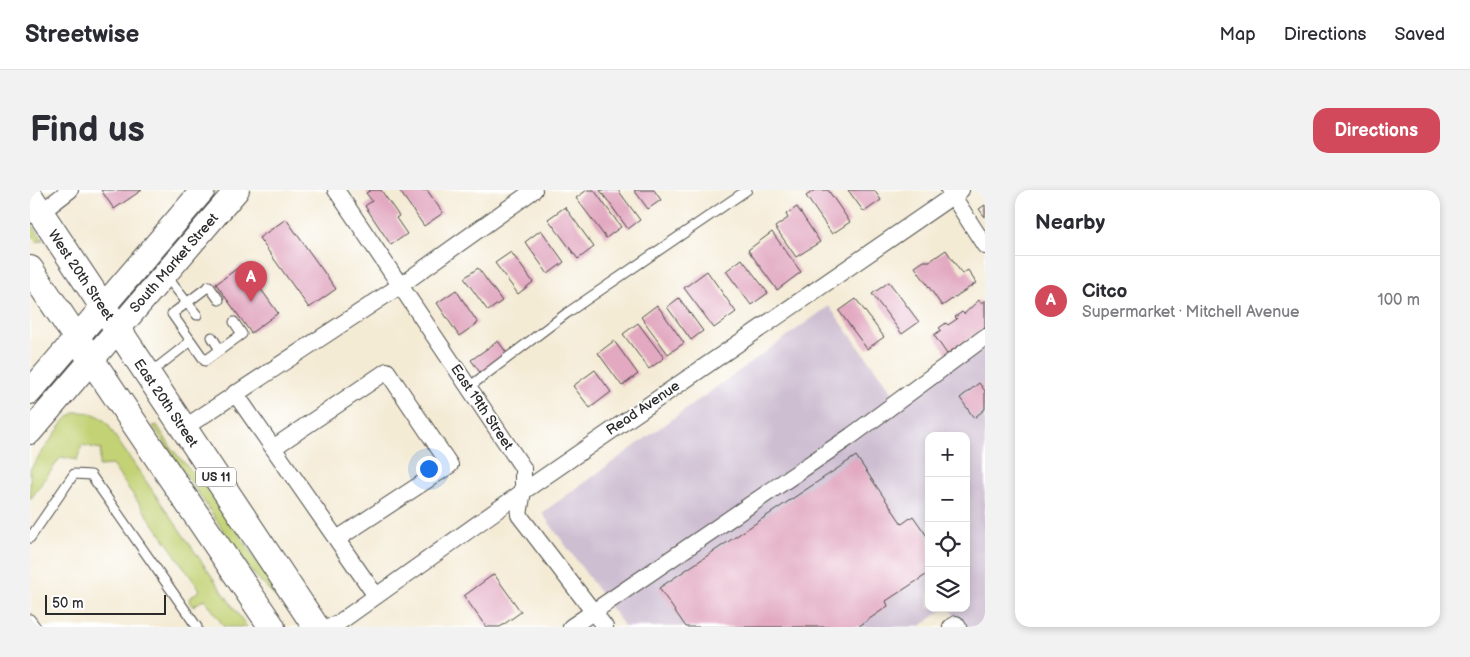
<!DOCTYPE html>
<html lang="en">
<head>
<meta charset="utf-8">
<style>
	:root { --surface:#fff; --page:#f2f2f3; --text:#2b2b33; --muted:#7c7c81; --line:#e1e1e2; --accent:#d1495b }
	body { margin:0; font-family:"Balsamiq Sans",sans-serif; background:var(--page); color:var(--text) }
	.controls { position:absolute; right:15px; bottom:15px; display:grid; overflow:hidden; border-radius:10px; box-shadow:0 2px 8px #0003 }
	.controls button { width:45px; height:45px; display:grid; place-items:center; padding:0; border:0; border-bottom:1px solid var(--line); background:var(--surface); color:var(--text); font:25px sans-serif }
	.scale { position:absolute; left:15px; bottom:12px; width:121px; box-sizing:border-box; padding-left:5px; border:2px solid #2b2b2b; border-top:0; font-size:14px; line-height:18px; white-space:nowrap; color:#2b2b2b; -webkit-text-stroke:4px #fff; paint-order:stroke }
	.you { position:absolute; left:398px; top:278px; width:18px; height:18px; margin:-12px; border:4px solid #fff; border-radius:50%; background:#1a73e8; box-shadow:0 0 0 8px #1a73e833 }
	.badge { display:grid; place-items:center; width:32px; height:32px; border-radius:50%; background:var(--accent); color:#fff; font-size:16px; font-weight:700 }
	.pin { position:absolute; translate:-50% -41px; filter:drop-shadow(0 1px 2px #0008) }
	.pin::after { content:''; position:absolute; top:26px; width:18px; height:15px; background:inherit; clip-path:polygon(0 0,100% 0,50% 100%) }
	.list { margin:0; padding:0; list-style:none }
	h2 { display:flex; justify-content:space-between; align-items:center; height:65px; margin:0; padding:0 20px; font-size:21px }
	h2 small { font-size:16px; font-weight:400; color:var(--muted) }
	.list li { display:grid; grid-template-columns:32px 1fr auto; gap:15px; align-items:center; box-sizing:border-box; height:90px; padding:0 20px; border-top:1px solid var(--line) }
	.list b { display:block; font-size:19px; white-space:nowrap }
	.list p { margin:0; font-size:16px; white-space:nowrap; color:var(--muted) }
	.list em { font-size:16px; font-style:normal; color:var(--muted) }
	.icon { flex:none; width:28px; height:28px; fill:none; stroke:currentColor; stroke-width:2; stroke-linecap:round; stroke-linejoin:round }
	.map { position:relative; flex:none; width:955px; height:437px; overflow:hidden; border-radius:15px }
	header { display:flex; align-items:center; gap:30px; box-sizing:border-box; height:70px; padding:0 25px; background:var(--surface); border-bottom:1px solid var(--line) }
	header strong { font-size:24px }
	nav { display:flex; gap:28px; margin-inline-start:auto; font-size:18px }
	.intro { display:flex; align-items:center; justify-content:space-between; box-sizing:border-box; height:120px; padding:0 30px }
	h1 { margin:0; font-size:35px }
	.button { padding:12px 22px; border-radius:15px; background:var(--accent); color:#fff; font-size:18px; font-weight:700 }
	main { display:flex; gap:30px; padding:0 30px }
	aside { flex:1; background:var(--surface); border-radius:15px; box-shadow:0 2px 8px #0003 }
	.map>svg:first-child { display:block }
	.industrial { fill:#cebed1 }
	.green { fill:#c2d274; stroke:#767e50 }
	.building { fill:#e2a9c1 }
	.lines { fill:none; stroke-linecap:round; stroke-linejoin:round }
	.lane-casing { stroke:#494844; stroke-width:11 }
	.street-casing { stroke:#494844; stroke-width:18 }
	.secondary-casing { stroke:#494844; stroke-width:26 }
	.primary-casing { stroke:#494844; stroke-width:28 }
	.lane { stroke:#fff; stroke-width:9 }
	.street { stroke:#fff; stroke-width:16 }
	.secondary { stroke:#fff; stroke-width:24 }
	.primary { stroke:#fff; stroke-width:26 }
	.labels { text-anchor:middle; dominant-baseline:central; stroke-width:4; stroke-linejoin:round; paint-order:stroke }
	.shield { fill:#fff; stroke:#6b6b6b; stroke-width:1 }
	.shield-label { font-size:12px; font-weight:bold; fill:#2b2b2b }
	.street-label { font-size:14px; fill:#2b2b2b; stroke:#fff }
</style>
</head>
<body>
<header>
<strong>Streetwise</strong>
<nav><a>Map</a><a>Directions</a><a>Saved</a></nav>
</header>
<div class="intro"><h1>Find us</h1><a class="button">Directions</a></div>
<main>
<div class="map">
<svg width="955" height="437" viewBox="0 0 955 437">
	<rect width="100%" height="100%" fill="#fff"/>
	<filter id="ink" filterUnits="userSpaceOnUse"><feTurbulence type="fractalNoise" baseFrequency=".02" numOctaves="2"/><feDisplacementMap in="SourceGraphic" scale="10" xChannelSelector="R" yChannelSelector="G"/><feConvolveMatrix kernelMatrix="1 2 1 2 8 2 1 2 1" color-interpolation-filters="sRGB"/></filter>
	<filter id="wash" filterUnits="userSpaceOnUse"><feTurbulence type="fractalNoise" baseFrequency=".0096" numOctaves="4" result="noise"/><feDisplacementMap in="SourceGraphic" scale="20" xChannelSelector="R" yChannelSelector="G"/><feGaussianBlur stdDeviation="1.12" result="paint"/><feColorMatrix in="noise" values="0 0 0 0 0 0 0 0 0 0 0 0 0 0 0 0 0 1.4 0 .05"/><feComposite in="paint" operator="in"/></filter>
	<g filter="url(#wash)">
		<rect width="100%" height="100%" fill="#f4ebd5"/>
		<path class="industrial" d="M799 116 868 210 955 148V437H933L919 418H936V246H899V418H915L889 437H595L512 323Z"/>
		<path class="green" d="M0 32 13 50 8 52 0 44Z
			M45 222C69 222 75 227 86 248L217 437H194L175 409 163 416 160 414 159 408 170 400 82 275 69 276 71 259 52 255 47 270 31 267 0 310V279L35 230Z
			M127 235 142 259 184 306 260 422 220 380 123 236Z"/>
		<g id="blocks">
			<path class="building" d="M71 0H112L84 19Z
				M341 0H351L369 26 366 28 377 44 361 55 335 16 342 11 336 3Z
				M369 0H397L413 23 394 36Z
				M557 0H564L591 37 576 48 546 8Z
				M570 0H588L610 30 598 39Z
				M604 0H624L631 10 618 19Z
				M785 0H798L820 32 802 44 776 6Z
				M818 0H844L851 10 834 22Z
				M955 15V27L949 19Z
				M535 17 564 57 548 69 518 29Z
				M767 17 790 52 766 67 745 37 758 28 756 24Z
				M256 29 306 99 279 118 229 48Z
				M511 40 534 72 518 84 495 52Z
				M742 42 771 82 747 100 718 60Z
				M916 60 932 84 938 80 946 93 912 116 885 77 894 71H900Z
				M481 62 503 92 488 104 465 73Z
				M712 69 738 103 721 115 696 81Z
				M213 74 248 123 221 143 186 94Z
				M448 78 472 111 458 121 434 88Z
				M677 81 706 122 684 138 654 98Z
				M859 92 889 132 872 144 842 104Z
				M426 100 448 133 429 146 407 113Z
				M649 108 673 141 661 150 637 117Z
				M826 109 854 147 837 159 809 121Z
				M949 110 951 113 955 110V137L917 164 904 145 911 140 909 138 916 133 918 135 927 129 925 127 932 122 934 124Z
				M627 115 654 153 638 164 611 127Z
				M608 133 634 168 619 179 593 144Z
				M468 151 479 166 452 185 441 170Z
				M584 151 608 184 592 196 568 163Z
				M565 180 581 202 560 218 543 196Z
				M949 193 955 201V219L944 228 930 208Z
				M826 266 872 334 883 326 899 349V383L856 411 858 416 828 437H656L629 398Z
				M464 384 491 422 470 437H456L434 406Z"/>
		</g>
	</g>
	<g filter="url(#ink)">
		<use href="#blocks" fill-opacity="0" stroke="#494844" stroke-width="1"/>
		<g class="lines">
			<defs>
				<path id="lane" d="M136 86 167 125
					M189 110 179 96 142 124 175 171 212 144 204 132
					M182 147 190 160
					M120 183 161 151
					M439 197 537 123 717 0
					M0 348 44 284 61 285 167 437
					M0 429 6 437"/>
				<path id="street" d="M306 0 493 278V301L489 325 575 437
					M919 0 955 56
					M10 23 40 0
					M205 203 346 406
					M154 238 371 95 504 0
					M243 258 357 181 420 275 307 349
					M297 437 307 434 491 303 931 0
					M541 437 821 246 955 147
					M921 437 926 434 928 437"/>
				<path id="secondary" d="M0 202 173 0
					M0 242 207 0"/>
				<path id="primary" d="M0 7 286 437
					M0 79 242 437"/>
			</defs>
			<use href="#lane" class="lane-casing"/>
			<use href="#street" class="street-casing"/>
			<use href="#secondary" class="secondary-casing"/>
			<use href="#primary" class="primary-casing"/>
			<use href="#lane" class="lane"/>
			<use href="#street" class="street"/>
			<use href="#secondary" class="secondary"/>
			<use href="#primary" class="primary"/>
		</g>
	</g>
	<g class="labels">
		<rect class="shield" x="166" y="277.5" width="40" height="19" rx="4"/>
		<g class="shield-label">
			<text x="186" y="287">US 11</text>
		</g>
		<g class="street-label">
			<text transform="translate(144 73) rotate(-49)">South Market Street</text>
			<text transform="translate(51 85) rotate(56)">West 20th Street</text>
			<text transform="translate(136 213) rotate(56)">East 20th Street</text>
			<text transform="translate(452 217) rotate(56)">East 19th Street</text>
			<text transform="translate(613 218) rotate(-34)">Read Avenue</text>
		</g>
	</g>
</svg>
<div class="controls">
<button>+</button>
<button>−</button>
<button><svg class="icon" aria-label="locate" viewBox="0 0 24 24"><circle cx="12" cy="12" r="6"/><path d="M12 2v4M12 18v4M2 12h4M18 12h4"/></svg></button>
<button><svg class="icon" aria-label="layers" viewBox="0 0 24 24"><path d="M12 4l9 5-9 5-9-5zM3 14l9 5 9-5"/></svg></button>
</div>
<div class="scale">50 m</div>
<div class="you"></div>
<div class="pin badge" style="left:221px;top:112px">A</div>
</div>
<aside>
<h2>Nearby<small></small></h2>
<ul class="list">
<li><span class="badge">A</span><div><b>Citco</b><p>Supermarket · Mitchell Avenue</p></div><em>100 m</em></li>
</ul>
</aside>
</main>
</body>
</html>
